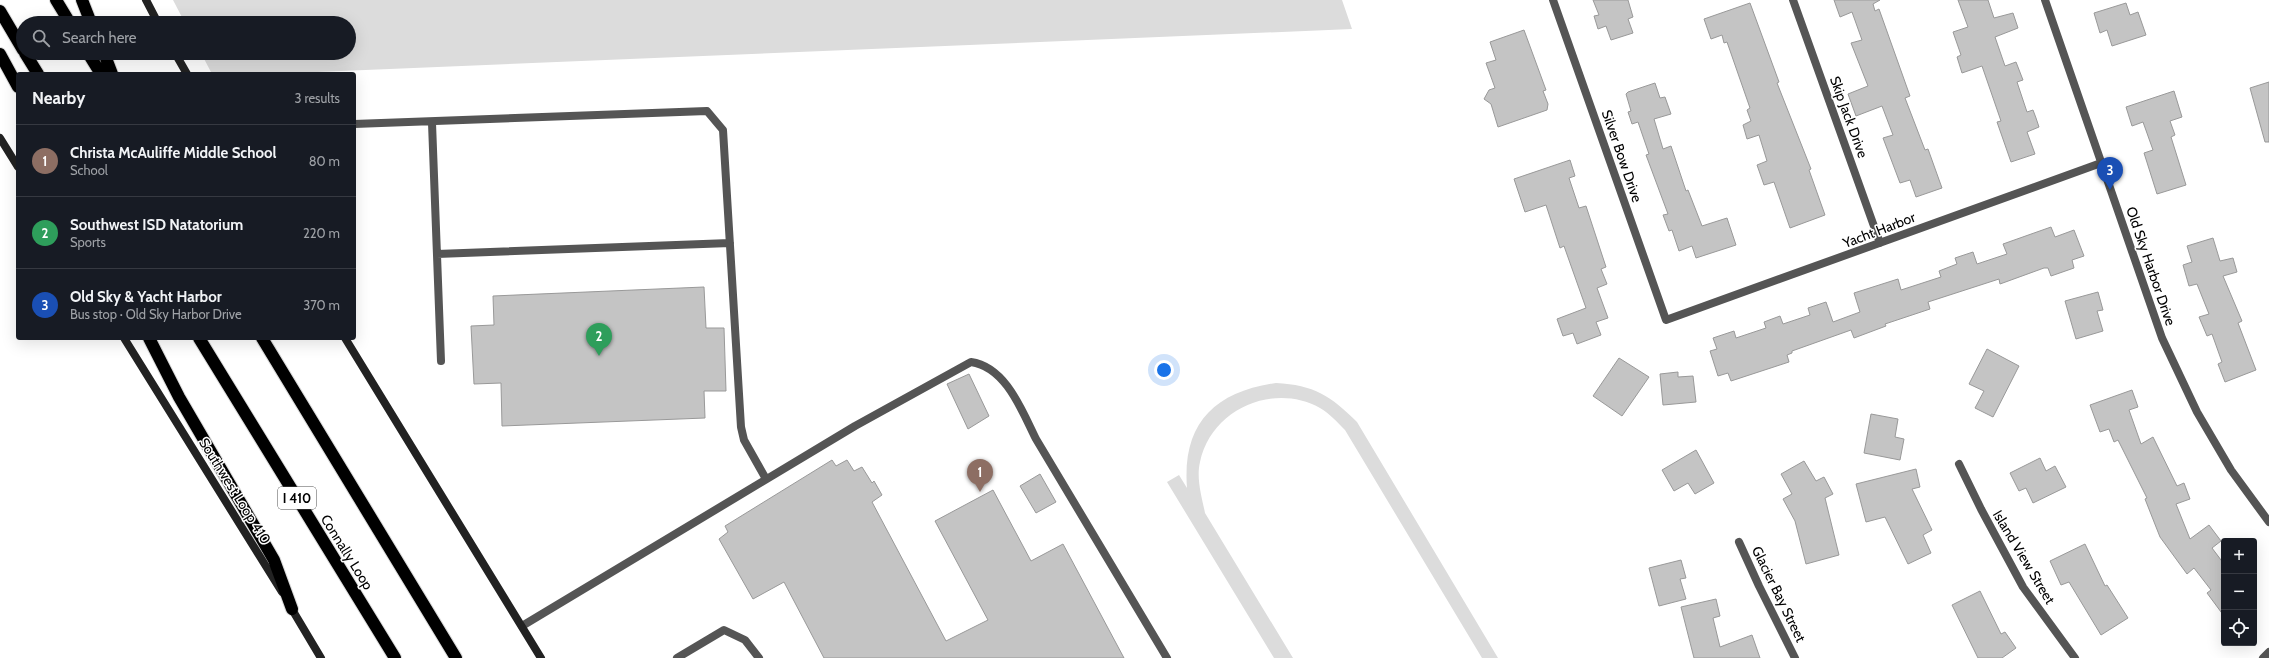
<!DOCTYPE html>
<html lang="en">
<head>
<meta charset="utf-8">
<style>
	:root { --surface:#171b24; --page:#242831; --text:#f1f3f6; --muted:#9ea1a6; --line:#363941; --accent:#b45309 }
	body { margin:0; font-family:Cabin,sans-serif; background:var(--page); color:var(--text) }
	.controls { position:absolute; right:12px; bottom:12px; display:grid; overflow:hidden; border-radius:4px; box-shadow:0 4px 16px #0002 }
	.controls button { width:36px; height:36px; display:grid; place-items:center; padding:0; border:0; border-bottom:1px solid var(--line); background:var(--surface); color:var(--text); font:20px sans-serif }
	.you { position:absolute; left:1164px; top:370px; width:14px; height:14px; margin:-10px; border:3px solid #fff; border-radius:50%; background:#1a73e8; box-shadow:0 0 0 6px #1a73e833 }
	.badge { display:grid; place-items:center; width:26px; height:26px; border-radius:50%; background:var(--accent); color:#fff; font-size:13px; font-weight:700 }
	.pin { position:absolute; translate:-50% -33px; filter:drop-shadow(0 1px 2px #0008) }
	.pin::after { content:''; position:absolute; top:21px; width:14px; height:12px; background:inherit; clip-path:polygon(0 0,100% 0,50% 100%) }
	.list { margin:0; padding:0; list-style:none }
	h2 { display:flex; justify-content:space-between; align-items:center; height:52px; margin:0; padding:0 16px; font-size:17px }
	h2 small { font-size:13px; font-weight:400; color:var(--muted) }
	.list li { display:grid; grid-template-columns:26px 1fr auto; gap:12px; align-items:center; box-sizing:border-box; height:72px; padding:0 16px; border-top:1px solid var(--line) }
	.list b { display:block; font-size:15px; white-space:nowrap }
	.list p { margin:0; font-size:13px; white-space:nowrap; color:var(--muted) }
	.list em { font-size:13px; font-style:normal; color:var(--muted) }
	.icon { flex:none; width:22px; height:22px; fill:none; stroke:currentColor; stroke-width:2; stroke-linecap:round; stroke-linejoin:round }
	.map { position:relative; flex:none; width:2269px; height:658px; overflow:hidden }
	.search { position:absolute; background:var(--surface); box-shadow:0 4px 16px #0002; left:16px; top:16px; width:340px; height:44px; display:flex; align-items:center; gap:10px; box-sizing:border-box; padding:0 14px; border-radius:22px; color:var(--muted); font-size:15px }
	.panel { position:absolute; background:var(--surface); box-shadow:0 4px 16px #0002; left:16px; top:72px; width:340px; height:268px; border-radius:4px }
	.map>svg:first-child { display:block }
	.green { fill:#dcdcdc }
	.building { fill:#c4c4c4; stroke:#999 }
	.lines { fill:none; stroke-linecap:round; stroke-linejoin:round }
	.highway-casing { stroke:#dbdbdb; stroke-width:14 }
	.lane { stroke:#555; stroke-width:8 }
	.street { stroke:#555; stroke-width:8 }
	.secondary { stroke:#222; stroke-width:8 }
	.highway { stroke:#000; stroke-width:12 }
	.labels { text-anchor:middle; dominant-baseline:central; stroke-width:3; stroke-linejoin:round; paint-order:stroke }
	.shield { fill:#fff; stroke:#4c4c4c; stroke-width:1 }
	.shield-label { font-size:13px; font-weight:bold; fill:#000 }
	.street-label { font-size:14px; fill:#000; stroke:#fff }
</style>
</head>
<body>
<div class="map">
<svg width="2269" height="658" viewBox="0 0 2269 658">
	<rect width="100%" height="100%" fill="#fff"/>
	<path class="green" d="M173 0H1342L1352 29 269 74H212L201 53H349V23H185Z
		M1276 383C1314 385 1331 396 1357 422L1498 658H1482L1345 430C1337 422 1330 414 1320 408 1274 382 1211 409 1200 462 1196 479 1202 497 1205 513L1293 658H1274L1167 482 1179 475 1187 488C1182 424 1214 392 1276 383Z"/>
	<path class="building" d="M1593 0H1628L1633 17 1628 19 1633 33 1611 40 1606 26 1598 29 1594 16 1599 15Z
		M1834 0H1880L1873 4 1875 11 1879 9 1910 96 1905 98 1925 150 1928 149 1942 188 1916 197 1910 180 1900 183 1883 138 1893 135 1882 106 1856 116 1848 94 1868 86 1851 43 1862 40 1852 12 1840 17Z
		M1958 0H1988L1994 18 2013 13 2018 28 1995 37 2005 66 2016 62 2023 80 2017 82 2027 112 2033 110 2036 118 2039 127 2027 132 2035 154 2011 162 1997 122 2001 121 1982 66 1962 73 1957 57 1961 55 1953 32 1968 27Z
		M1750 3 1779 82 1777 83 1811 169 1809 170 1825 215 1790 228 1774 182 1764 185 1757 165 1767 161 1759 135 1747 139 1743 125 1751 121 1747 110 1750 108 1727 42 1724 43 1722 35 1711 39 1704 19Z
		M2126 3 2130 15 2138 12 2146 35 2112 46 2107 30 2100 33 2094 13Z
		M1524 30 1546 90 1543 91 1548 104 1547 110 1498 127 1491 104 1484 99 1489 90 1495 88 1486 63 1496 60 1490 42Z
		M2269 82V142H2265L2250 88Z
		M1655 83 1660 98 1665 97 1671 114 1654 119 1663 149 1671 146 1686 191 1688 190 1702 226 1727 218 1736 245 1696 258 1692 246 1679 251 1672 230 1669 231 1663 215 1668 214 1646 155 1649 154 1638 122 1632 124 1628 112 1631 111 1626 94 1628 92Z
		M2174 91 2182 117 2170 121 2175 135 2171 137 2186 185 2157 194 2144 153 2153 150 2143 122 2132 126 2126 107Z
		M1570 160 1575 176 1569 178 1579 208 1586 206 1606 267 1601 269 1607 284 1597 288 1608 318 1596 322 1601 335 1577 344 1573 333 1563 336 1557 319 1586 308 1564 246 1560 248 1546 205 1525 212 1514 179Z
		M2051 227 2055 237 2074 230 2084 256 2072 260 2074 268 2051 276 2048 268H2044L2000 284 1999 279 1928 302 1930 309 1885 324 1886 326 1854 338 1851 330 1792 351V353L1787 355 1789 362 1731 381 1728 373 1718 376 1710 351 1717 349 1713 338 1734 331 1736 338 1766 328 1764 322 1780 316 1783 324 1810 315 1808 308 1826 302 1833 322 1860 312 1854 293 1898 279 1901 290 1941 277 1939 271 1957 264 1955 258 1973 252 1977 264 2007 254 2003 244Z
		M2213 238 2220 261 2233 258 2237 272 2223 276 2242 321 2238 323 2256 370 2225 382 2218 364 2222 362 2212 334 2207 336 2199 317 2209 314 2197 284 2189 286 2183 265 2192 262 2187 246Z
		M704 287 706 328H724L726 391H704L705 418 502 426 501 383 474 384 471 326 494 325 493 296Z
		M2098 292 2103 310 2097 311 2103 331 2076 339 2065 301Z
		M1987 349 2019 366 1993 417 1975 408 1984 391 1969 384Z
		M1619 358 1649 377 1622 416 1593 396Z
		M1678 372V377L1693 376 1696 402 1663 405 1660 374Z
		M969 374 989 416 968 429 947 384Z
		M2132 390 2138 407 2129 410 2141 444 2153 437 2177 486 2184 483 2190 499 2176 504 2190 539 2209 525 2221 541 2212 548 2224 564V616L2207 593 2211 590 2194 568 2187 574 2160 537 2145 499 2147 498 2118 440 2114 442 2109 429 2100 432 2090 405Z
		M1871 414 1898 419 1895 437 1904 439 1900 460 1864 453Z
		M1696 450 1714 483 1695 494 1688 483 1674 491 1662 470Z
		M2040 458 2046 471 2055 466 2066 487 2033 503 2026 488 2019 491 2010 473Z
		M832 460 836 466 847 460 854 471 862 467 872 483 874 481 882 495 872 502 946 641 988 620 935 521 993 490 1031 561 1063 544 1124 658H824L784 582 753 599 719 539 728 532 725 526Z
		M1804 461 1816 481 1824 477 1833 494 1825 498 1839 555 1806 564 1795 521 1783 499 1792 494 1781 474Z
		M1916 469 1920 487 1912 489 1932 530 1923 535 1931 553 1908 564 1885 517 1866 522 1856 484Z
		M1040 474 1056 502 1036 513 1020 486Z
		M2085 544 2105 586 2107 585 2128 618 2101 635 2069 582 2061 585 2050 561Z
		M1681 560 1686 578 1680 579 1686 599 1659 606 1649 568Z
		M1980 591 2001 634 2005 632 2016 648 2002 658H1978L1952 605Z
		M1716 599 1720 616 1713 618 1720 647 1752 635 1760 658H1694L1681 607Z"/>
	<g class="lines">
		<defs>
			<path id="highway" d="M56 0 70 23
				M82 0 91 23
				M0 11 23 50
				M25 53 38 74
				M88 53 101 74
				M104 53 112 74
				M0 54 18 87
				M149 338 179 397 274 560 292 609
				M199 338 395 658
				M262 338 456 658"/>
		</defs>
		<use href="#highway" class="highway-casing"/>
		<path class="lane" d="M432 123 441 361
			M354 124 707 111 723 130 741 427 744 440 766 479
			M437 254 730 243
			M522 626 855 426 971 362C1006 367 1022 411 1036 439L1167 658
			M677 658 724 630 745 640 759 658"/>
		<path class="street" d="M1553 0 1666 320 2101 163
			M1793 0 1880 243
			M2045 0 2162 338 2197 412 2231 470 2269 522
			M1959 464 1981 509 2023 587 2075 658
			M1739 542 1759 586 1795 658
			M2263 658 2269 652"/>
		<path class="secondary" d="M146 0 158 23
			M175 53 187 74
			M0 138 18 167
			M124 338 282 592
			M345 338 541 658
			M290 606 321 658"/>
		<use href="#highway" class="highway"/>
	</g>
	<g class="labels">
		<rect class="shield" x="278" y="487" width="38" height="22" rx="3"/>
		<g class="shield-label">
			<text x="297" y="498">I 410</text>
		</g>
		<g class="street-label">
			<text transform="translate(1849 117) rotate(70)">Skip Jack Drive</text>
			<text transform="translate(1622 156) rotate(71)">Silver Bow Drive</text>
			<text transform="translate(1879 230) rotate(-21)">Yacht Harbor</text>
			<text transform="translate(2151 266) rotate(71)">Old Sky Harbor Drive</text>
			<text transform="translate(235 491) rotate(58)">Southwest Loop 410</text>
			<text transform="translate(347 552) rotate(58)">Connally Loop</text>
			<text transform="translate(2024 557) rotate(59)">Island View Street</text>
			<text transform="translate(1779 594) rotate(64)">Glacier Bay Street</text>
		</g>
	</g>
</svg>
<div class="controls">
<button>+</button>
<button>−</button>
<button><svg class="icon" aria-label="locate" viewBox="0 0 24 24"><circle cx="12" cy="12" r="6"/><path d="M12 2v4M12 18v4M2 12h4M18 12h4"/></svg></button>
</div>
<div class="you"></div>
<div class="pin badge" style="left:980px;top:492px;background:#8d6e63">1</div>
<div class="pin badge" style="left:599px;top:356px;background:#2e9e5b">2</div>
<div class="pin badge" style="left:2110px;top:190px;background:#1a4fb4">3</div>
<div class="search"><svg class="icon" aria-label="search" viewBox="0 0 24 24"><circle cx="10" cy="10" r="6"/><path d="M15 15l6 6"/></svg>Search here</div>
<section class="panel">
<h2>Nearby<small>3 results</small></h2>
<ul class="list">
<li><span class="badge" style="background:#8d6e63">1</span><div><b>Christa McAuliffe Middle School</b><p>School</p></div><em>80 m</em></li>
<li><span class="badge" style="background:#2e9e5b">2</span><div><b>Southwest ISD Natatorium</b><p>Sports</p></div><em>220 m</em></li>
<li><span class="badge" style="background:#1a4fb4">3</span><div><b>Old Sky &amp; Yacht Harbor</b><p>Bus stop · Old Sky Harbor Drive</p></div><em>370 m</em></li>
</ul>
</section>
</div>
</body>
</html>
